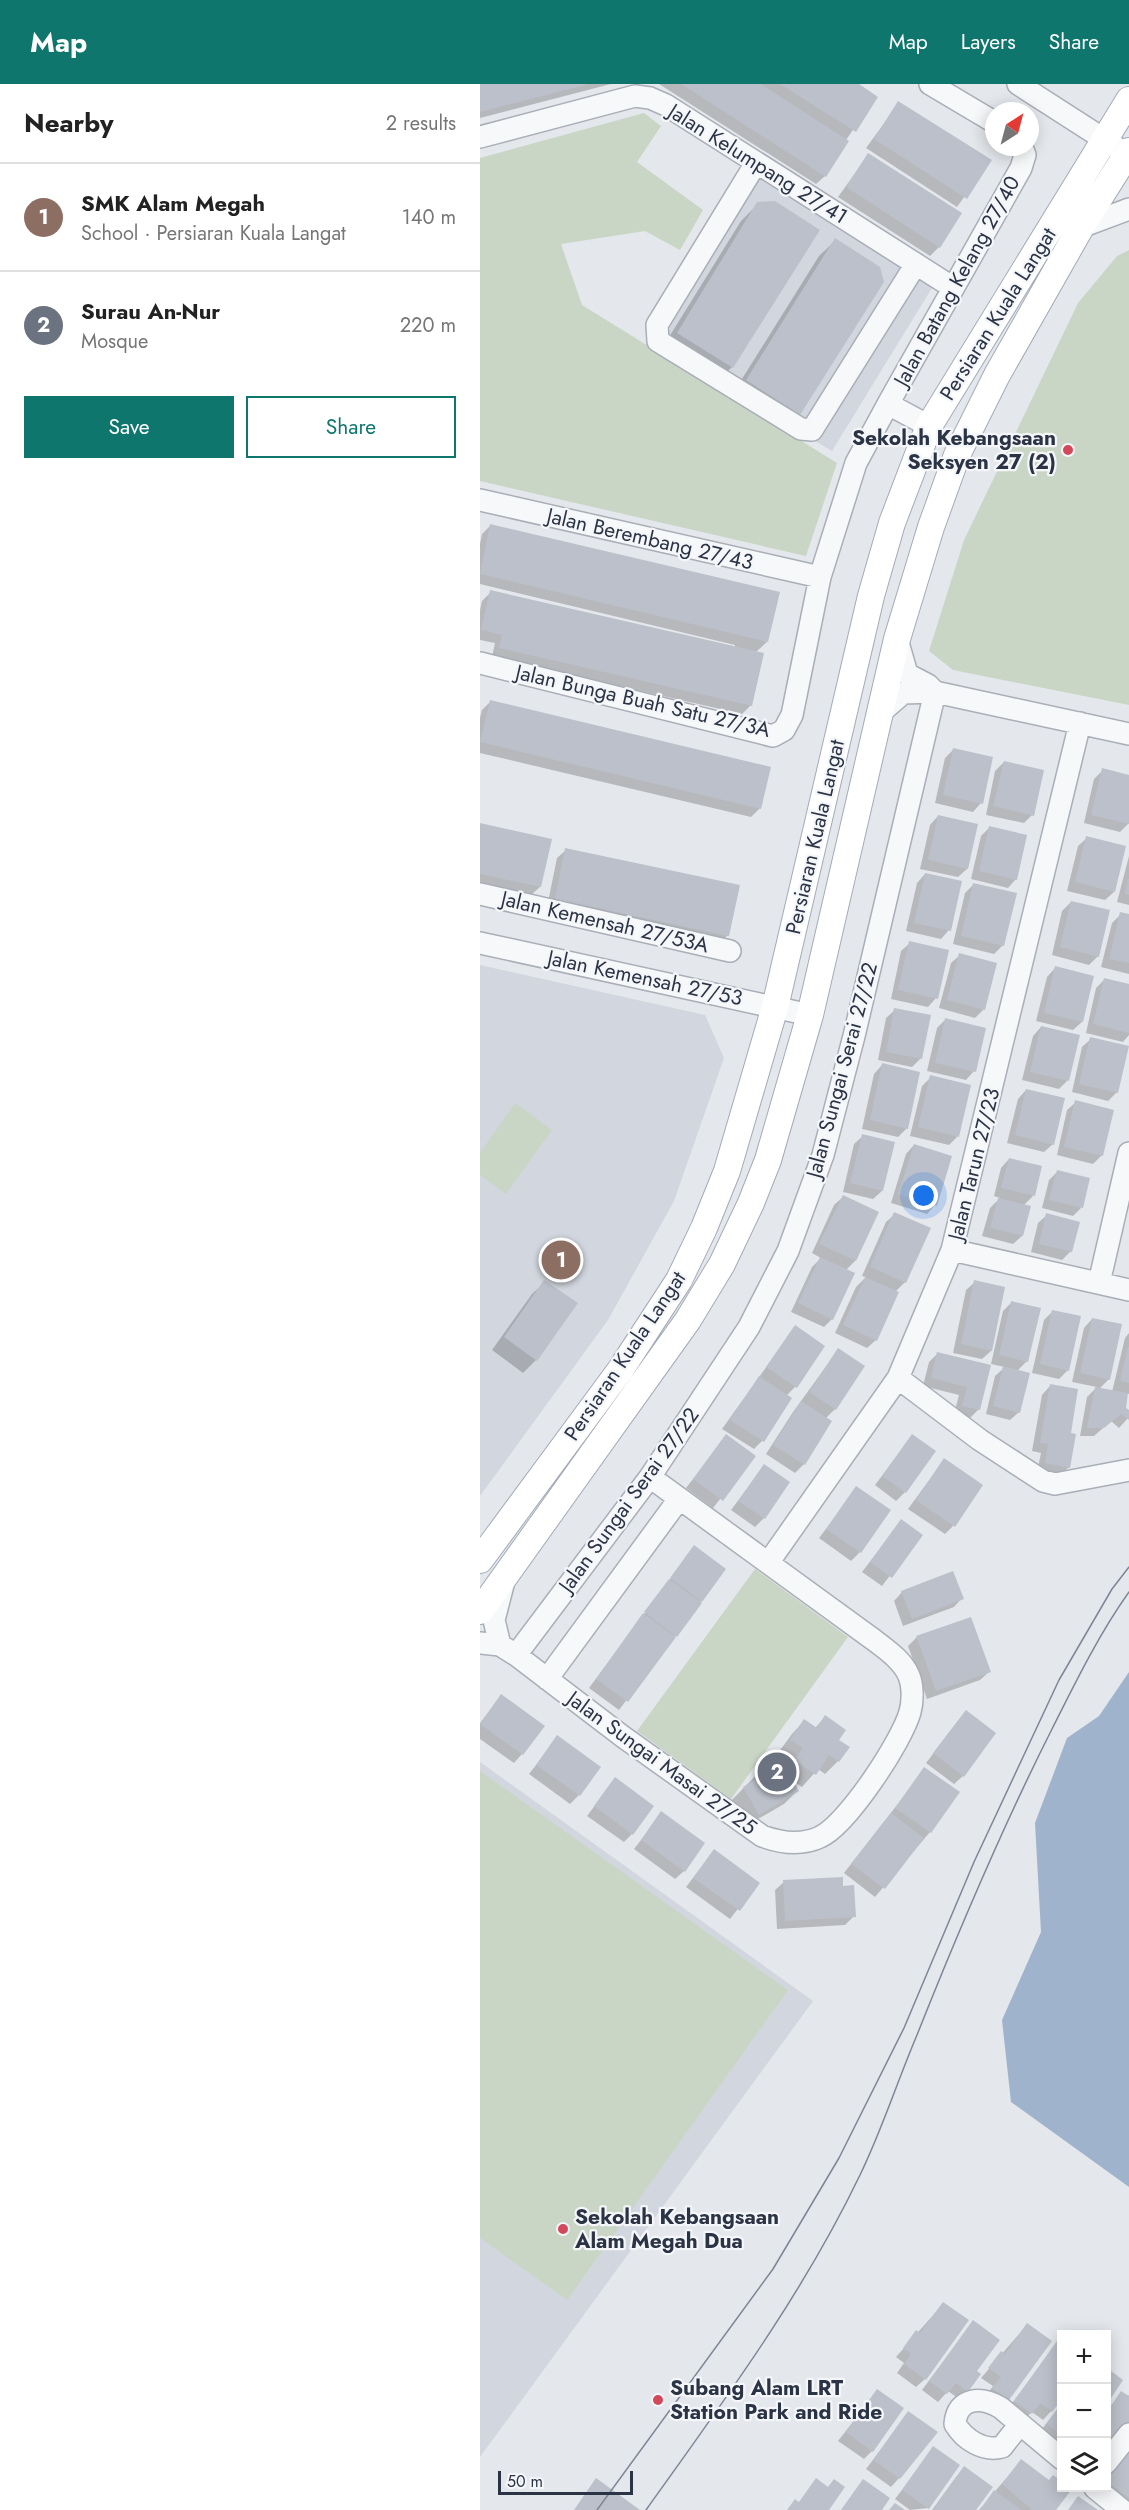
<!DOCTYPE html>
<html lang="en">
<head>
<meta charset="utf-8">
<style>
	:root { --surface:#fff; --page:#f2f2f2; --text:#222; --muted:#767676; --line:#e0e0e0; --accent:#0f766e }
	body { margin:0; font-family:Jost,sans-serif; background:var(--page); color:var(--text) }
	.controls { position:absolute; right:18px; bottom:18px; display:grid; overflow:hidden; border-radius:0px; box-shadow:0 3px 15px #0003 }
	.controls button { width:54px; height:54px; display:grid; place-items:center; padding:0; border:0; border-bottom:2px solid var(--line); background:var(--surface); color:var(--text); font:30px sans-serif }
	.compass { position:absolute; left:505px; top:18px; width:54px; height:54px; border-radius:50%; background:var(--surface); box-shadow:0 3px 15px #0003; rotate:36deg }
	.scale { position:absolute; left:18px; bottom:15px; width:135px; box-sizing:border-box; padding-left:6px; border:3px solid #2b3445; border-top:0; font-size:16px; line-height:21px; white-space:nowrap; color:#2b3445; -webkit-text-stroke:4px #f4f6f9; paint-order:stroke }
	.you { position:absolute; left:444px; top:1112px; width:21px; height:21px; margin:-15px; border:4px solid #fff; border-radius:50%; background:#1a73e8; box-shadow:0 0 0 9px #1a73e833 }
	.badge { display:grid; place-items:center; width:39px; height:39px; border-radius:50%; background:var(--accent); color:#fff; font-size:20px; font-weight:700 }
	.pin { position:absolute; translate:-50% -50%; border:3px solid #fff; box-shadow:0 2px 6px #0006 }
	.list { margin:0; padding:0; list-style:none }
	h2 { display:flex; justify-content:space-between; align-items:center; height:78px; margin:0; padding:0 24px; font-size:26px }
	h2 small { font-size:20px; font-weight:400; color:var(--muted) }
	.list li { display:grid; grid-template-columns:39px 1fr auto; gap:18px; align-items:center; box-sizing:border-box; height:108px; padding:0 24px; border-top:2px solid var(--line) }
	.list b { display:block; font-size:22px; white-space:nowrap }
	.list p { margin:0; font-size:20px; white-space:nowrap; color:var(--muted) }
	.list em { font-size:20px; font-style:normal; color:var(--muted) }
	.actions { display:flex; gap:12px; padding:18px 24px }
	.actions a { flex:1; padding:14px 0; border:2px solid var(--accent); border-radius:0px; text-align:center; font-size:21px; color:var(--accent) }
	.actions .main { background:var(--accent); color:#fff }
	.icon { flex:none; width:33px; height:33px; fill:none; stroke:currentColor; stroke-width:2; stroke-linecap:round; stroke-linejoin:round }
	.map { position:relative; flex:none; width:649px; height:2426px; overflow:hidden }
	header { display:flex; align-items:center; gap:36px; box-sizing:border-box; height:84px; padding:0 30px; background:var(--accent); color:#fff }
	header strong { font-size:28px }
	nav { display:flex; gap:33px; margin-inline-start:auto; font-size:21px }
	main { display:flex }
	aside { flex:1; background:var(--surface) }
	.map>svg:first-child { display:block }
	.built { fill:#d2d6de }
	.green { fill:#c9d6c5 }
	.water { fill:#9fb4cc }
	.shadow { fill:#0003 }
	.building { fill:#bbc0ca }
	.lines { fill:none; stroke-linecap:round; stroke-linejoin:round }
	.minor-casing { stroke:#a9aeb7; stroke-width:24 }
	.major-casing { stroke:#a3abb8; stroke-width:28 }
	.minor { stroke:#f7f8fa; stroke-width:21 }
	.major { stroke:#fff; stroke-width:26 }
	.tram { stroke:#7d8696; stroke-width:1.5 }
	.poi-dot { fill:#d1495b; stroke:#f4f6f9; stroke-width:2 }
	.labels { text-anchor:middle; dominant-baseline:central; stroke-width:4.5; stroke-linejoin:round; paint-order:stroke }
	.street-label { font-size:21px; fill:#2b3445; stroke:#f4f6f9 }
	.poi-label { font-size:21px; font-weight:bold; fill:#2b3445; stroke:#f4f6f9; text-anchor:start }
</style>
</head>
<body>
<header>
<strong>Map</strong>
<nav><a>Map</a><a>Layers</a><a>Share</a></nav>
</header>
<main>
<aside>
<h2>Nearby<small>2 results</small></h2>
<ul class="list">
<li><span class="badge" style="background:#8d6e63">1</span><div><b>SMK Alam Megah</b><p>School · Persiaran Kuala Langat</p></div><em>140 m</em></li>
<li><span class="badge" style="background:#6b7280">2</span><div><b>Surau An-Nur</b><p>Mosque</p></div><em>220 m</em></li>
</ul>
<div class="actions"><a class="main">Save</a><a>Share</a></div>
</aside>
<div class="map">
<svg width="649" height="2426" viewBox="0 0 649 2426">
	<rect width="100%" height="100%" fill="#e4e7ec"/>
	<path class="built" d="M278 89 455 199 352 367 172 260Z
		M0 881 225 931 244 974 194 1117 128 1236 0 1412Z
		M0 1678 333 1917 0 2373Z"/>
	<path class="green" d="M164 29 181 42 157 78 223 126 200 166 165 147 81 160 102 221 357 379 326 472 0 397V74Z
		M649 166V621L473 586 449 567 484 456 598 219 637 172Z
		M35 1019 72 1046 26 1110 0 1091V1069Z
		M275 1485 368 1553 251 1715 157 1647Z
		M0 1687 308 1906 87 2216 0 2154Z"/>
	<path class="water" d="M649 1588V2103L531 2018 522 1936 561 1848 555 1739 587 1654 619 1632Z"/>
	<path class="shadow" d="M0 0H131L0 34Z
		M179 0H376L396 13 366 56 345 92 336 100Z
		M419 19 510 77 477 123 386 64Z
		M388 71 459 163 450 172 358 113Z
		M278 120 252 283 235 300 181 266 261 137Z
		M356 156 319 330 303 347 250 314 339 172Z
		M11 441 287 558 276 568 271 621 262 630 12 573 15 559 0 556V526L2 517 11 508 255 564V561L0 500V460L2 450Z
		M10 618 280 724 271 733 0 669V634L2 626Z
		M474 665 501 719 493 728 455 719 465 674Z
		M524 678 552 731 544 739 506 731 515 687Z
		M623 686 649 739 640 748 604 739 614 695Z
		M458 732 487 785 478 793 440 785 450 741Z
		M0 740 60 803 51 811 0 800Z
		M509 744 536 795 528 804 491 795 501 752Z
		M607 754 634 808 625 816 587 807 598 762Z
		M86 766 248 851 239 860 67 823 77 774Z
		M649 772V821L637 818Z
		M445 790 469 846 461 855 426 847 437 799Z
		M494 800 523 861 514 870 473 860 485 809Z
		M591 818 618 872 609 881 572 871 582 827Z
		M641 830 649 832V890L621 883 632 839Z
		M430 859 456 914 448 923 411 915 421 867Z
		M480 871 504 925 495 934 459 924 471 879Z
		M575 884 602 938 593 946 556 937 567 893Z
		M625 895 649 901V951L643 958 606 949 616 904Z
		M415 926 441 974 432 983 398 976 406 934Z
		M465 936 494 987 486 996 447 987 457 944Z
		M561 943 587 997 579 1005 542 996 553 952Z
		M611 955 637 1008 628 1017 592 1008 602 963Z
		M402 981 427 1044 418 1053 382 1045 394 990Z
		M451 993 477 1053 469 1061 430 1052 442 1002Z
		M546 1006 573 1060 564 1068 527 1059 538 1015Z
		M596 1018 622 1071 613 1080 577 1071 587 1026Z
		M383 1052 402 1107 393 1115 363 1108 374 1060Z
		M434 1061 470 1073 455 1121 447 1130 411 1119 426 1070Z
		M529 1075 553 1112 543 1122 542 1152 533 1160 502 1152 510 1124 520 1114 514 1112 521 1084Z
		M578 1087 601 1124 593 1132 562 1124 569 1096Z
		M363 1113 397 1129 375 1177 366 1186 352 1235 344 1243 311 1228 332 1183 341 1174 332 1169 354 1121Z
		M415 1130 449 1145 425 1198 415 1208 396 1256 387 1264 355 1249 376 1203 386 1193 382 1192 406 1138Z
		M567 1131 591 1167 582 1176 551 1168 558 1139Z
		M65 1198 56 1276 43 1289 12 1266 52 1210Z
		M495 1198 511 1267 502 1275 473 1269 486 1206Z
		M532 1218 547 1277 537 1287 539 1328 530 1336 506 1330 515 1292 525 1283 511 1280 523 1227Z
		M573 1227 588 1286 579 1295 552 1289 564 1236Z
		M612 1235 629 1295 619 1305 632 1308 645 1254 649 1249V1310L646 1309 644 1325 649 1333 639 1344 631 1337 614 1352H600L607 1313 617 1303 592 1298 604 1244Z
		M315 1243V1303L306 1312 282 1357 274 1365 242 1345Z
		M358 1266 355 1325 345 1335 350 1338 324 1380 315 1389 286 1370 313 1328Z
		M458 1269 509 1282 499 1325 490 1334 474 1330 479 1311 443 1302 449 1278Z
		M570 1302 589 1350V1383L580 1391 557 1388 561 1369 552 1367 562 1311Z
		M247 1352 274 1372 233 1424 206 1404Z
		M432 1352 425 1408 416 1417 395 1401Z
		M464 1376 473 1442 465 1450 428 1425Z
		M284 1382V1434L275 1443 251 1426Z
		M377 1404 380 1468 371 1477 339 1454Z
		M421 1437 441 1451 402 1502 382 1488Z
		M214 1463 221 1517 139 1626 109 1604Z
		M422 1508 482 1514 474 1523 423 1542 414 1517Z
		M437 1553 509 1588 500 1596 447 1615 428 1562Z
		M21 1612 42 1670 34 1679 0 1655V1639Z
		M345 1633 357 1656 358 1677 345 1690 338 1685 322 1703 310 1695 317 1707 304 1720 266 1742 251 1717 280 1687 292 1679 296 1686H305L311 1678 298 1669 312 1650 324 1637 335 1644Z
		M478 1637 483 1692 474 1700 446 1679Z
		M78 1653 99 1711 90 1720 49 1690Z
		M445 1685 478 1709 450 1748 395 1813 364 1789Z
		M135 1695 152 1750 144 1758 107 1732Z
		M182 1729 204 1787 195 1795 154 1765Z
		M234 1767 278 1799 250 1835 206 1803Z
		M304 1798 362 1803 374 1832 365 1841 297 1845 295 1806Z
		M463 2220 445 2295 436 2303 417 2289 424 2279 416 2273Z
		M493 2238 495 2287 487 2307 479 2315 468 2307 458 2318 442 2306Z
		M547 2241 528 2315 520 2324 505 2313 513 2302 501 2294Z
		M581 2254 572 2326 563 2336 552 2328 542 2337 527 2326Z
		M397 2307 392 2367 384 2375 358 2357Z
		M642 2309 647 2313 649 2311V2343L626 2373V2327Z
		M582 2319V2365L559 2349Z
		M429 2329 419 2394 411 2403 386 2385Z
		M649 2358V2426L626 2404V2387Z
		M454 2364 448 2424 430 2426 415 2415Z
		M541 2377 568 2397 590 2405 574 2426H499Z
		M484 2384 494 2426H452L476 2393Z"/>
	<path class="building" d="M0 0H106V1L0 28Z
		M201 0H281L369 57 346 93Z
		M300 0H379L398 13 376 48Z
		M418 17 512 76 487 115 394 55Z
		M388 69 482 129 460 164 366 103Z
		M295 117 340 146 253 284 197 249 277 118Z
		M355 154 400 183 404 198 320 331 266 296Z
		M10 440 300 508 288 558 0 490Z
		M10 506 284 569 272 622 19 564 22 551 1 546Z
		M10 616 291 683 281 725 0 658Z
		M473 664 513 673 503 720 463 711Z
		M524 677 564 686 554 732 513 722Z
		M622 684 649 691V740L611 731Z
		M458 731 498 740 488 785 448 776Z
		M0 739 72 755 61 803 0 790Z
		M509 742 547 751 537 796 499 787Z
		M606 752 646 762 635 808 595 798Z
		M85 764 260 801 249 852 75 815Z
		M445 789 482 797 471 847 434 839Z
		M648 795H649V811L645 810Z
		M493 799 537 809 524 862 481 852Z
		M591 817 630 826 619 873 580 863Z
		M640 828 649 830V879L629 875Z
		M429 857 469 866 458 915 418 906Z
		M479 869 517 879 505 926 467 916Z
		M575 882 614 892 603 938 564 929Z
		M624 894 649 900V949L613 940Z
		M414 924 451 931 442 975 406 968Z
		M465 934 506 944 496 988 455 979Z
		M561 942 600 951 589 997 550 988Z
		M610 953 649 962 638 1009 599 1000Z
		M402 979 440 988 428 1045 390 1036Z
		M450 991 491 1001 479 1053 438 1043Z
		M546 1005 585 1014 574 1061 535 1051Z
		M595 1016 634 1026 623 1072 584 1063Z
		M382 1050 415 1058 403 1107 370 1099Z
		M434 1060 472 1072 457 1122 418 1110Z
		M529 1074 562 1082 555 1112 521 1104Z
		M577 1086 610 1094 603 1124 569 1116Z
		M363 1111 399 1128 376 1177 339 1160Z
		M518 1114 551 1122 543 1152 510 1144Z
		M414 1128 451 1144 426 1199 390 1183Z
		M566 1129 600 1138 592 1168 559 1160Z
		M340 1173 375 1189 353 1236 318 1219Z
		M385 1193 419 1208 397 1257 363 1241Z
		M64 1196 98 1219 57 1277 24 1253Z
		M494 1196 525 1203 512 1267 481 1260Z
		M531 1217 561 1224 548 1278 519 1271Z
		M572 1226 601 1232 589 1287 560 1280Z
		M612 1234 642 1240 630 1296 600 1289Z
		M315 1241 345 1262 317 1304 286 1283Z
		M648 1263H649V1299L640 1297Z
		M358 1264 385 1282 356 1326 329 1308Z
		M457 1268 511 1281 500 1326 482 1322 487 1303 451 1294Z
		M523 1282 550 1289 540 1329 513 1322Z
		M279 1292 312 1314 284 1358 250 1336Z
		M570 1300 598 1305 591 1349 596 1350 590 1384 565 1379 568 1360 560 1359Z
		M615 1303 648 1309 646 1324 649 1326V1336L641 1330 624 1344H607Z
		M321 1317 352 1337 325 1381 293 1361Z
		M246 1350 276 1372 243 1417 213 1395Z
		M432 1350 456 1367 426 1409 402 1392Z
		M464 1374 503 1401 475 1443 436 1416Z
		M284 1380 310 1398 285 1435 258 1417Z
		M376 1402 411 1426 381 1469 346 1445Z
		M421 1435 443 1451 412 1494 390 1478Z
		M214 1461 246 1485 222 1518 190 1494Z
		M473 1487 484 1515 432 1535 421 1507Z
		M189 1495 222 1519 197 1553 164 1528Z
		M163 1529 196 1553 148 1618 116 1595Z
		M491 1533 511 1588 456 1607 436 1552Z
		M21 1610 65 1642 43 1671 0 1640Z
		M486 1626 516 1649 484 1693 453 1669Z
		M345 1631 366 1646 359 1656 370 1663 359 1678 349 1671 336 1691 314 1676 323 1664 310 1656 324 1635 337 1644Z
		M77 1651 121 1683 100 1712 56 1681Z
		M293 1677 296 1684 303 1680 319 1707 279 1731 263 1703 282 1692 279 1685Z
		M444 1683 480 1708 451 1749 415 1724Z
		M135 1693 174 1722 153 1751 114 1722Z
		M181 1727 225 1759 205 1788 161 1756Z
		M411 1729 444 1754 405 1805 371 1780Z
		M234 1765 280 1799 260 1827 213 1794Z
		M363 1793V1802L374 1801 376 1833 305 1837 303 1796Z
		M463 2218 489 2236 446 2296 424 2280 431 2270 423 2264 436 2246 440 2249Z
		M493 2236 520 2256 497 2287 501 2290 488 2308 476 2299 467 2310 449 2297Z
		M547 2239 572 2257 529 2316 512 2304 521 2293 508 2284 521 2267 525 2270Z
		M582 2250V2315L572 2328 560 2319 552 2330 534 2317Z
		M627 2284 643 2296 627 2320Z
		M397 2305 424 2324 393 2368 366 2348Z
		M641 2307 649 2312V2346L627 2366V2328Z
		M582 2319V2351L567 2340Z
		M428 2327 458 2348 420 2395 393 2376Z
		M649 2357V2414L627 2397V2388Z
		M453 2362 480 2381 449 2425 422 2406Z
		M541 2375 569 2396 573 2391 582 2397V2404L592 2405 576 2426H552L522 2400Z
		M484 2382 513 2403 496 2426H453Z
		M116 2394 160 2426H94Z
		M336 2394 348 2403 354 2395 365 2403 349 2426H307L315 2415 319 2418Z
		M383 2395 410 2414 402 2426H361Z
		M514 2406 542 2426H500Z
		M598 2412 618 2426H588Z
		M415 2419 425 2426H409Z"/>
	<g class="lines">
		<defs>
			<path id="minor" d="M450 0 514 38
				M538 0 636 63
				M0 53 155 12 170 14 186 21 472 203
				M276 79 177 241 178 257 321 345 332 346 436 180
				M601 143 649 125
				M449 342 408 320 541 84 545 71 542 63
				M0 416 340 493
				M417 555 427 590 448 601 455 608 649 650
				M0 579 293 652 304 646 312 631 340 493 376 379 408 320
				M399 630 423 609 455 608
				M0 810 250 867
				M0 859 330 931
				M472 1166 649 1206
				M619 1199 649 1069
				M418 1294 500 1356 563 1397 575 1400 649 1386
				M288 1479 418 1294 472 1166 600 639
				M0 1559 20 1561 36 1571 142 1652 282 1752C301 1759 321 1762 340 1753 367 1741 422 1657 430 1628 433 1617 433 1602 429 1592 423 1577 407 1566 394 1556L170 1393
				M20 1561 14 1536 23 1501
				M36 1571 170 1393 269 1243 308 1167 343 1071 374 952 455 608
				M67 1595 199 1415
				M540 2340 522 2363C503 2368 484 2355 475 2340 477 2313 501 2312 521 2324L582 2375
				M626 2379 649 2350
				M615 2404 642 2426"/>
			<path id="major" d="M0 1476 141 1285 199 1196 224 1144 247 1087 295 923 391 512 412 439 449 342 649 16
				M0 1527 208 1236 242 1180 271 1119 288 1076 330 931 417 555 451 443 477 371 517 291 601 143 649 67"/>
		</defs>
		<use href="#minor" class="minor-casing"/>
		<use href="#major" class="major-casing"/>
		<use href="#minor" class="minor"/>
		<use href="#major" class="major"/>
		<path class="tram" d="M117 2426 293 2185 359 2074 424 1944 494 1778 579 1596 632 1505 649 1483
			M166 2426C243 2318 322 2212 380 2091 402 2046 417 1998 437 1951 478 1848 522 1744 572 1645 595 1599 619 1550 649 1508"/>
	</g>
	<g class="poi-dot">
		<circle cx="588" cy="366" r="6"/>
		<circle cx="83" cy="2145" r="6"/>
		<circle cx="178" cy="2316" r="6"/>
	</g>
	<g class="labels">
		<g class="street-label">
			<text transform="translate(278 80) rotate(32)">Jalan Kelumpang 27/41</text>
			<text transform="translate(477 197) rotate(-61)">Jalan Batang Kelang 27/40</text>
			<text transform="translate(518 230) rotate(-58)">Persiaran Kuala Langat</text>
			<text transform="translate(170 455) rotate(13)">Jalan Berembang 27/43</text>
			<text transform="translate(163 617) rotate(13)">Jalan Bunga Buah Satu 27/3A</text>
			<text transform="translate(335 753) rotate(-77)">Persiaran Kuala Langat</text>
			<text transform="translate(125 838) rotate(13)">Jalan Kemensah 27/53A</text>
			<text transform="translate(165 894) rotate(12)">Jalan Kemensah 27/53</text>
			<text transform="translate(362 986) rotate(-75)">Jalan Sungai Serai 27/22</text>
			<text transform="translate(494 1080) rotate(-76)">Jalan Tarun 27/23</text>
			<text transform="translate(145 1272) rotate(-56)">Persiaran Kuala Langat</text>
			<text transform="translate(149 1416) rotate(-54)">Jalan Sungai Serai 27/22</text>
			<text transform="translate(182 1679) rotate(36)">Jalan Sungai Masai 27/25</text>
		</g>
		<g class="poi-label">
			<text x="576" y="354" text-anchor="end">Sekolah Kebangsaan<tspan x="576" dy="24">Seksyen 27 (2)</tspan></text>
			<text x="95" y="2133">Sekolah Kebangsaan<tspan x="95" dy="24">Alam Megah Dua</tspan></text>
			<text x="190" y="2304">Subang Alam LRT<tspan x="190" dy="24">Station Park and Ride</tspan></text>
		</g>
	</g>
</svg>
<div class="controls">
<button>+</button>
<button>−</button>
<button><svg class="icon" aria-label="layers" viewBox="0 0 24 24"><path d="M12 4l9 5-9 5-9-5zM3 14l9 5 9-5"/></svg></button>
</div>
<svg class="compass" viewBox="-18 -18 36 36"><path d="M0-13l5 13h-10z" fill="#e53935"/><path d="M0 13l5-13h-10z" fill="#767676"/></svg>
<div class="scale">50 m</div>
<div class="you"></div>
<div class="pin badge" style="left:81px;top:1176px;background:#8d6e63">1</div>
<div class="pin badge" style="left:297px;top:1688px;background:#6b7280">2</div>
</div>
</main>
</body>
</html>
